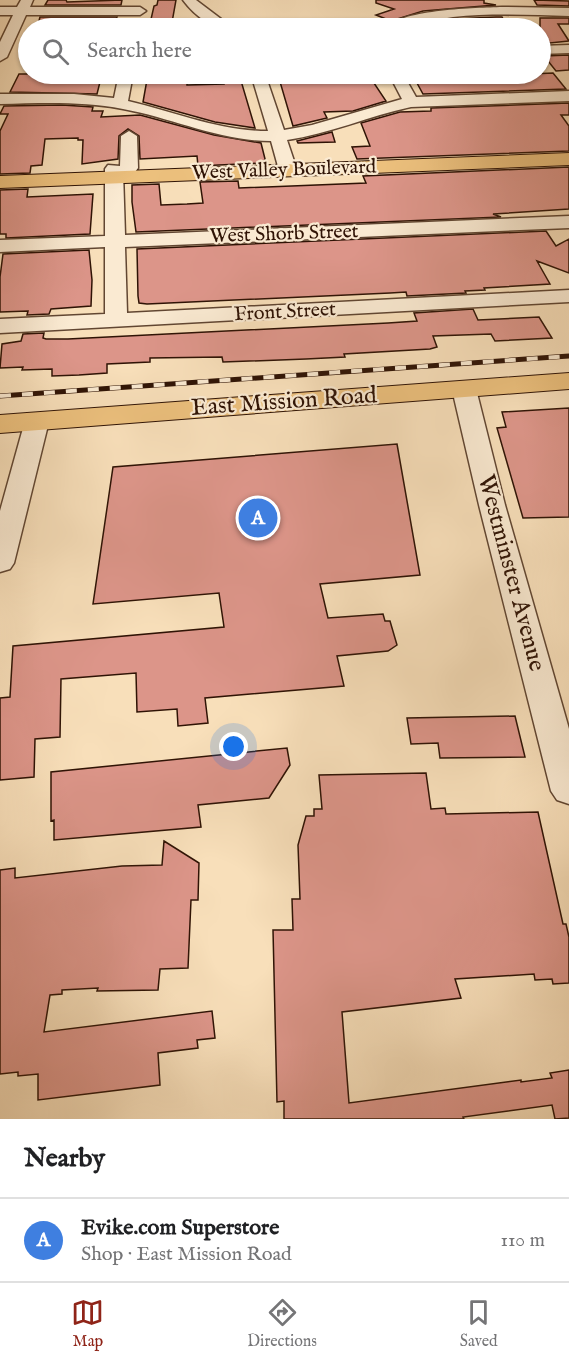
<!DOCTYPE html>
<html lang="en">
<head>
<meta charset="utf-8">
<style>
	:root { --surface:#fff; --page:#f2f2f2; --text:#202124; --muted:#757577; --line:#e0e0e0; --accent:#8f2418 }
	body { margin:0; font-family:"IM FELL English",serif; background:var(--page); color:var(--text) }
	.you { position:absolute; left:234px; top:747px; width:21px; height:21px; margin:-15px; border:4px solid #fff; border-radius:50%; background:#1a73e8; box-shadow:0 0 0 9px #1a73e833 }
	.badge { display:grid; place-items:center; width:39px; height:39px; border-radius:50%; background:var(--accent); color:#fff; font-size:20px; font-weight:700 }
	.pin { position:absolute; translate:-50% -50%; border:3px solid #fff; box-shadow:0 2px 6px #0006 }
	.list { margin:0; padding:0; list-style:none }
	h2 { display:flex; justify-content:space-between; align-items:center; height:78px; margin:0; padding:0 24px; font-size:26px }
	h2 small { font-size:20px; font-weight:400; color:var(--muted) }
	.list li { display:grid; grid-template-columns:39px 1fr auto; gap:18px; align-items:center; box-sizing:border-box; height:84px; padding:0 24px; border-top:2px solid var(--line) }
	.list b { display:block; font-size:22px; white-space:nowrap }
	.list p { margin:0; font-size:20px; white-space:nowrap; color:var(--muted) }
	.list em { font-size:20px; font-style:normal; color:var(--muted) }
	.icon { flex:none; width:33px; height:33px; fill:none; stroke:currentColor; stroke-width:2; stroke-linecap:round; stroke-linejoin:round }
	.map { position:relative; flex:none; width:569px; height:1119px; overflow:hidden }
	.search { position:absolute; background:var(--surface); box-shadow:0 2px 4px #0004; left:18px; right:18px; top:18px; height:66px; display:flex; align-items:center; gap:15px; box-sizing:border-box; padding:0 21px; border-radius:33px; color:var(--muted); font-size:22px }
	.sheet { height:162px; background:var(--surface) }
	nav { display:flex; justify-content:space-around; align-items:center; box-sizing:border-box; height:84px; border-top:2px solid var(--line); background:var(--surface); font-size:16px; color:var(--muted) }
	nav a { display:grid; justify-items:center; gap:3px }
	nav .on { color:var(--accent) }
	.map>svg:first-child { display:block }
	.building { fill:#dc9589; stroke:#2f1305; stroke-width:1.5 }
	.lines { fill:none; stroke-linecap:round; stroke-linejoin:round }
	.minor-casing { stroke:#614632; stroke-width:3 }
	.major-casing { stroke:#2f1305; stroke-width:2 }
	.minor { fill:#faead2; fill-rule:evenodd }
	.major { fill:#ecc07d; fill-rule:evenodd }
	.rail-casing { stroke:#2f1305; stroke-width:5 }
	.rail { stroke:#faead2; stroke-width:4; stroke-dasharray:11; stroke-linecap:butt }
	.labels { text-anchor:middle; dominant-baseline:central; stroke-width:4.5; stroke-linejoin:round; paint-order:stroke }
	.far-street-label { font-size:20px; fill:#2f1305; stroke:#faead2 }
	.street-label { font-size:24px; fill:#2f1305; stroke:#faead2 }
</style>
</head>
<body>
<div class="map">
<svg width="569" height="1119" viewBox="0 0 569 1119">
	<rect width="100%" height="100%" fill="#f8dfba"/>
	<filter id="stains"><feTurbulence type="fractalNoise" baseFrequency=".00333" numOctaves="4"/><feColorMatrix values="0 0 0 0 .2 0 0 0 0 .09 0 0 0 0 .02 0 0 0 .5 -.17"/></filter>
	<radialGradient id="worn" r=".72"><stop offset=".6" stop-color="#630" stop-opacity="0"/><stop offset="1" stop-color="#630" stop-opacity=".3"/></radialGradient>
	<path class="building" d="M48 0H66L67 2 122 0 121 5H45Z
		M158 0H176L171 28H149L154 6 157 5Z
		M376 0H484V3L496 5 423 11 391 21 376 15 394 9 376 3Z
		M534 0 569 1V6L537 5Z
		M40 17H117L113 28H37Z
		M496 17H502L508 28H412L453 19Z
		M540 18H569V24H558L569 41 540 44Z
		M569 55V70L556 71 544 56Z
		M553 73 566 89 423 94 417 83H421L415 74H455L459 77Z
		M19 74H41L40 76 102 74 97 94 10 92Z
		M148 74H187V85L224 84 222 74H239L255 128 215 122 143 102Z
		M280 74H368L386 101 353 111 324 112 327 118 293 126 278 75Z
		M569 103V115H561L569 126V151L357 159 352 147 370 146 361 123 400 112 431 111V108Z
		M62 105 93 107 92 111H103L101 117 140 115 214 135 261 143 265 159 263 163 198 166 197 156 140 159 139 136 128 129 119 136 118 159 82 164 83 140H78V138L45 139 42 165 31 166 30 173 0 174V131L8 114H0L4 106Z
		M332 132 335 142 298 143 297 141Z
		M569 167V209L493 214 501 217 136 232 132 202V185L159 184 161 205 187 204 203 203 200 182 238 181 239 188 366 183 363 176Z
		M28 189 27 197 93 194 90 234 6 238V234H0V190Z
		M546 231 556 246 569 239V273L537 261 550 284 484 288 485 290 465 291 466 293 407 296 406 292 390 293 147 304 139 303 138 296 137 249Z
		M89 250 92 280 91 306 51 309 49 314 27 315 28 311 0 312V277L3 254Z
		M473 309 478 320 539 317 552 338 495 341 491 334 433 336 437 347 430 349 344 354 345 357 306 359 223 362 222 357 150 358V362L107 364V373L79 375 52 376V369L22 370 23 367 0 368 2 344 21 341 23 334 44 333 43 338 46 339H68L388 323 417 321 414 313Z
		M569 408V517L523 518 497 428 506 427 502 412Z
		M397 444 420 575 320 584 328 618 383 614 385 621H390L397 645 388 651 337 656 344 686 205 698 208 723 178 726 177 709 137 712 136 673 61 679 60 737 35 739 34 777 0 780V698L10 697 13 646 224 627 219 593 93 604 113 467Z
		M515 716 525 757 440 758 438 743 411 744 407 718Z
		M287 748 290 765 269 798 198 805 201 827 54 840V820L51 821V772Z
		M426 773 431 809 445 808 446 814 538 812 563 924H566L569 937V983L553 984 552 979 535 980 534 974 455 979 461 998 342 1012 349 1103 521 1080V1082L552 1078 550 1073 569 1070V1118L555 1119 552 1105 463 1117 464 1119H284V1101L277 1102 273 930H293L292 899H300L298 845 306 816H314V809H322L319 775Z
		M164 841 199 863 198 900H191L188 968 160 969 158 990 97 991 98 988 62 990V994L50 995 44 1032 212 1011 215 1038 197 1040 198 1048 158 1053 160 1085 38 1100V1074L18 1076V1072L0 1074V870L15 868V878L122 866 162 865Z"/>
	<g class="lines">
		<defs>
			<path id="minor" d="M21 0H33L30 7H140L146 11 140 15H26L7 57 0 61V42L13 15H0V7H17Z
				M183 0H196L233 28C213 30 195 16 183 0Z
				M502 7 569 8V16C531 15 491 13 453 17 431 20 407 31 385 28 404 9 476 8 502 7Z
				M569 45V53L540 54V46Z
				M119 74H133L128 101C175 112 219 131 268 131L251 74H265L284 130 312 125 402 99 389 74H403L416 97 569 91V101L411 107C369 116 329 134 287 140L297 170 294 174H282L279 170 271 141C219 141 173 118 123 109 82 101 42 103 0 104V94H74L114 98Z
				M129 131 137 136 138 168 135 172H123L125 235 569 216V228L125 247 127 313 569 290V302L0 333V319L105 314V247L0 252V240L105 236V169L108 165 120 166 121 136Z
				M464 382 472 384 476 389 505 505 569 729V804L557 800 551 791 479 505 452 389 456 384Z
				M37 414 46 416 49 421 14 563 10 569 0 572V511L25 421 28 416Z"/>
			<path id="major" d="M569 153V165L0 188V176Z
				M569 373V389L0 433V415Z"/>
		</defs>
		<use href="#minor" class="minor-casing"/>
		<use href="#major" class="major-casing"/>
		<use href="#minor" class="minor"/>
		<use href="#major" class="major"/>
		<defs>
			<path id="rail" d="M0 396 569 356"/>
		</defs>
		<use href="#rail" class="rail-casing"/>
		<use href="#rail" class="rail"/>
	</g>
	<g class="labels">
		<g class="far-street-label">
			<text transform="translate(284 170) rotate(-2)">West Valley Boulevard</text>
			<text transform="translate(284 234) rotate(-2)">West Shorb Street</text>
			<text transform="translate(285 312) rotate(-3)">Front Street</text>
		</g>
		<g class="street-label">
			<text transform="translate(284 402) rotate(-4)">East Mission Road</text>
			<text transform="translate(511 573) rotate(75)">Westminster Avenue</text>
		</g>
	</g>
	<rect width="100%" height="100%" filter="url(#stains)"/>
	<rect width="100%" height="100%" fill="url(#worn)"/>
</svg>
<div class="you"></div>
<div class="pin badge" style="left:258px;top:518px;background:#3f7fe0">A</div>
<div class="search"><svg class="icon" aria-label="search" viewBox="0 0 24 24"><circle cx="10" cy="10" r="6"/><path d="M15 15l6 6"/></svg>Search here</div>
</div>
<section class="sheet">
<h2>Nearby<small></small></h2>
<ul class="list">
<li><span class="badge" style="background:#3f7fe0">A</span><div><b>Evike.com Superstore</b><p>Shop · East Mission Road</p></div><em>110 m</em></li>
</ul>
</section>
<nav>
<a class="on"><svg class="icon" aria-label="map" viewBox="0 0 24 24"><path d="M3 6l6-2 6 2 6-2v14l-6 2-6-2-6 2zM9 4v14M15 6v14"/></svg>Map</a>
<a><svg class="icon" aria-label="directions" viewBox="0 0 24 24"><path d="M12 3l9 9-9 9-9-9zM9 14v-3h6M13 9l2 2-2 2"/></svg>Directions</a>
<a><svg class="icon" aria-label="saved" viewBox="0 0 24 24"><path d="M7 4h10v16l-5-4-5 4z"/></svg>Saved</a>
</nav>
</body>
</html>
